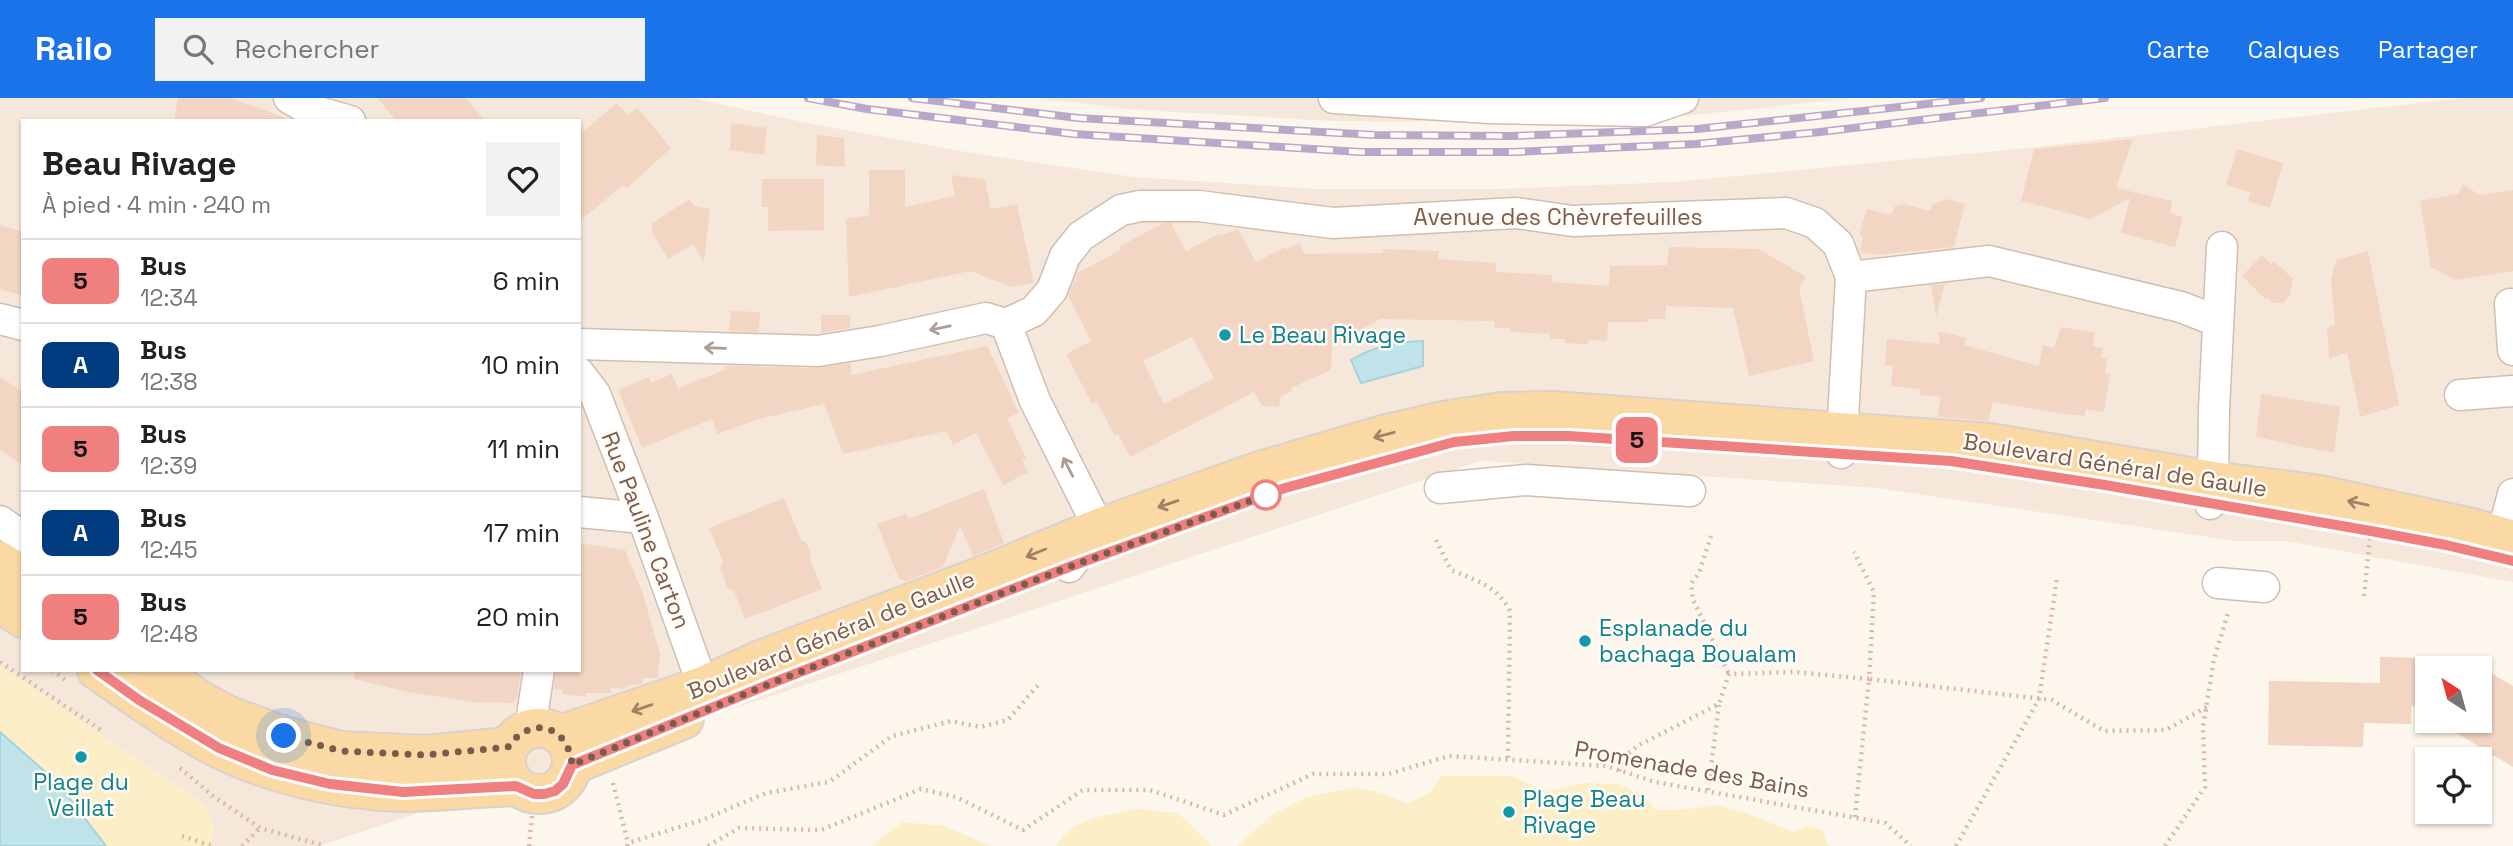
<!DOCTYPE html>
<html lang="fr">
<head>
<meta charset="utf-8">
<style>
	:root { --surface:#fff; --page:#f2f2f2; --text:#222; --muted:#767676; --line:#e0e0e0; --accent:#1a73e8 }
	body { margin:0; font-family:"Space Grotesk",sans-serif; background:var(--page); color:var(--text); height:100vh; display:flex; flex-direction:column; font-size:26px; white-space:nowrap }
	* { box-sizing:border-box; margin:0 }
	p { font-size:23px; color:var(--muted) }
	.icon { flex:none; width:38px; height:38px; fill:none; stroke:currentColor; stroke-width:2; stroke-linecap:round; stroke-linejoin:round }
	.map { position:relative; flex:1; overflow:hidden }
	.sheet { position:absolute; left:21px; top:21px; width:560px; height:553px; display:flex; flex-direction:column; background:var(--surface); border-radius:0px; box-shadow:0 2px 5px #0004 }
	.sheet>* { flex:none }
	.badge { padding:0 14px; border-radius:10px; font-size:24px; line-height:46px }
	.needle { width:46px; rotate:324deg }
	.fabs { position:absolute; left:2415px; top:558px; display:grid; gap:14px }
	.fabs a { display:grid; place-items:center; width:77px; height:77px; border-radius:0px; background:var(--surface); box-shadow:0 2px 5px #0004; font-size:35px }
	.you { position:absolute; width:35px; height:35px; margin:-18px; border:5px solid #fff; border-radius:50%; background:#1a73e8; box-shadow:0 0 0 10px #1a73e833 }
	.map>.badge { position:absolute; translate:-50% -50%; box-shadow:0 0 0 4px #fff }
	.round { display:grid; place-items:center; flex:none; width:74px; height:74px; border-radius:0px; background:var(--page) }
	.summary { display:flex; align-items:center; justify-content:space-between; height:119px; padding:0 21px }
	h1 { font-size:33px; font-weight:700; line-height:52px }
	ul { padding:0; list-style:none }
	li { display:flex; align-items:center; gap:21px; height:84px; padding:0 21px; border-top:2px solid var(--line) }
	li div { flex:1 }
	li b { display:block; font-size:26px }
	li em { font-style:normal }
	li .badge { min-width:77px; font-weight:700; text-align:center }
	header { display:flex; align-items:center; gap:42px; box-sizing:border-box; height:98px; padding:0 35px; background:var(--accent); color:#fff }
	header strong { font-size:33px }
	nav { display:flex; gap:38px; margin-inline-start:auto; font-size:24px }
	.search { width:490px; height:63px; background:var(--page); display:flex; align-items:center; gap:18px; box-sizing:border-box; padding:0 24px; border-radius:0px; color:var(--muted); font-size:26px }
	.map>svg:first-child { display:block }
	.residential { fill:#f5e8da; fill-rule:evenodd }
	.sand { fill:#fcefc7 }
	.water { fill:#bfe3e8; stroke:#a5d3da; stroke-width:2 }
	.building { fill:#f3d5c3; fill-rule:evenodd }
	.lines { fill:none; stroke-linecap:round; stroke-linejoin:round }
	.minor-casing { stroke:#d1beb0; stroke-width:33 }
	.major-casing { stroke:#dad1cd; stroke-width:42 }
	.path { stroke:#d9b8a5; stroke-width:4.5; stroke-dasharray:2 5; stroke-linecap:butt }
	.minor { stroke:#fff; stroke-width:30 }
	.major { stroke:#fbd9a5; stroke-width:38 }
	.rail-casing { stroke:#b9a8c9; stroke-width:8 }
	.rail { stroke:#fffaf3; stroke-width:5; stroke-dasharray:16; stroke-linecap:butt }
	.oneway { stroke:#af9d94 }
	.oneway2 { stroke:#a18267 }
	.line-casing { stroke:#fff; stroke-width:16 }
	.line { stroke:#f08080; stroke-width:10 }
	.walk { stroke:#7a5c4d; stroke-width:7; stroke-dasharray:0 12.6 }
	.culture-dot { fill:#0f9aa8; stroke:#fffaf3; stroke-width:2.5 }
	.stop-dot { fill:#fff; stroke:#f08080; stroke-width:3.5 }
	.labels { text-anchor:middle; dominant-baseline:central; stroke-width:5; stroke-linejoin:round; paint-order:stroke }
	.street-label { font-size:23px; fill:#7a5c4d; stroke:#fffaf3 }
	.culture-label { font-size:23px; fill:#0d838f; stroke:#fffaf3; text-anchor:start }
</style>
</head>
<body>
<header>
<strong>Railo</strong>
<div class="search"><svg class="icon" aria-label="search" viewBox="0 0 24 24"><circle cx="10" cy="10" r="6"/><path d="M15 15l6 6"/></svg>Rechercher</div>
<nav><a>Carte</a><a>Calques</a><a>Partager</a></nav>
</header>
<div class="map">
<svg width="2513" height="748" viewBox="0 0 2513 748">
	<rect width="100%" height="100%" fill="#fdf6ec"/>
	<!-- residential -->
	<path class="residential" d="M 0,0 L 692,0 L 812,26 L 972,55 L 1134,79 L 1317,91 L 1496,91 L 1674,84 L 2017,51 L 2463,0 L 2513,0 L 2513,484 L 2286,443 L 2236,443 L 1877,390 L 1481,363 L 319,748 L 106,748 L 57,684 L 0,634 ZM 23,23 L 579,23 L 579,572 L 23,572 Z
		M 1033,0 L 1852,0 L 1683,18 L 1522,24 L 1332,23 L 1142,12 Z"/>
	<!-- sand -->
	<path class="sand" d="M 0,568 L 204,706 L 215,732 L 209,748 L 106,748 L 57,684 L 0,634 Z
		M 1441,678 L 1511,678 L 1546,694 L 1583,685 L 1619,686 L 1644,698 L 1655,712 L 1682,712 L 1716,707 L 1746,715 L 1793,734 L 1807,728 L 1822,732 L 1829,748 L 1237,748 L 1273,716 L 1307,699 L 1356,689 L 1385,696 L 1408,706 L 1430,694 Z
		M 1136,711 L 1178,715 L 1212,748 L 1056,748 C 1072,720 1107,717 1136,711 Z
		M 902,724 L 944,728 L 992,748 L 872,748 Z"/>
	<!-- water -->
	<path class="water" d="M 1423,243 L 1423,268 L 1361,285 L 1351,262 C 1374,248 1396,244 1423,243 Z
		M 0,634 L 57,684 L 106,748 L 0,748 Z"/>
	<!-- building -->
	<path class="building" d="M 178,0 L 231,0 L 285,20 L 285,23 L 174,23 Z
		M 377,0 L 466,0 L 485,23 L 397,23 Z
		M 617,5 L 628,17 L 637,9 L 671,50 L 626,91 L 623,87 L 579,124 L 579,37 Z
		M 731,25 L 767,30 L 764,57 L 730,52 Z
		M 817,37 L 844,40 L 845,69 L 816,67 Z
		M 2133,41 L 2116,90 L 2172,103 L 2170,115 L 2183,119 L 2175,149 L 2121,135 L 2130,100 L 2091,121 L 2021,103 L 2034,51 Z
		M 2237,51 L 2283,65 L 2270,110 L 2248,103 L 2250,94 L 2226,87 Z
		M 869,72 L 905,72 L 905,109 L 955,98 L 951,77 L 985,81 L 991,111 L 1017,106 L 1034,185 L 1011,189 L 970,173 L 849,199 L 846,121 L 869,117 Z
		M 762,81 L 824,81 L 824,132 L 768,133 L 768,109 L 762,109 Z
		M 2463,86 L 2479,97 L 2513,92 L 2513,173 L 2455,182 L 2431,169 L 2420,103 L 2458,96 Z
		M 690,101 L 694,108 L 710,111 L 704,164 L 693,146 L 668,161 L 652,134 L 652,125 Z
		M 1948,101 L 1965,106 L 1954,149 L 1876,157 L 1860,154 L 1863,138 L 1859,137 L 1867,111 L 1891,117 L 1895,108 L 1904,106 L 1930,113 L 1933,106 Z
		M 1164,125 L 1171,125 L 1186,153 L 1218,136 L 1219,138 L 1238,131 L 1256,164 L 1285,149 L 1287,151 L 1299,145 L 1305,156 L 1383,155 L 1383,151 L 1439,153 L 1438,161 L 1496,165 L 1496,174 L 1552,177 L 1552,184 L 1609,188 L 1610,168 L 1667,167 L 1669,149 L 1759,151 L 1806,179 L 1799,190 L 1814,263 L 1749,278 L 1733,210 L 1666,208 L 1665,221 L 1648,221 L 1647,224 L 1608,224 L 1607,243 L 1588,242 L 1587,246 L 1565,245 L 1565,241 L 1549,241 L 1550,236 L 1510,234 L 1511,230 L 1494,230 L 1494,223 L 1380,221 L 1332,247 L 1331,272 L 1291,290 L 1292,293 L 1281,298 L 1279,309 L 1262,308 L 1254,294 L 1130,359 L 1118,336 L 1115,338 L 1097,304 L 1092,306 L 1066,256 L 1091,243 L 1068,198 L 1077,175 L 1121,152 L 1120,148 ZM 1192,239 L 1214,280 L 1164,306 L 1143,263 Z
		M 0,127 L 23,134 L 23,198 L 0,191 Z
		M 2368,153 L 2399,307 L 2360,319 L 2347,255 L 2329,260 L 2327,229 L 2335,227 L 2331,182 L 2336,162 Z
		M 2262,157 L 2271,166 L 2274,163 L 2293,181 L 2290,198 L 2283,205 L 2274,205 L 2268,200 L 2266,202 L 2242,178 Z
		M 1945,186 L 1936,219 L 1931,187 Z
		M 731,213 L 760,214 L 759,234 L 729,233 Z
		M 821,217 L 850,217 L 850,230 L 821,235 Z
		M 2061,229 L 2095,235 L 2093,248 L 2103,250 L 2101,260 L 2107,261 L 2105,275 L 2110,276 L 2104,314 L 2086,311 L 2085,318 L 2066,316 L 1993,304 L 1988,323 L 1937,319 L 1941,299 L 1920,297 L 1920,291 L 1891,288 L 1893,268 L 1885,267 L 1887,241 L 1940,246 L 1938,233 L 1966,240 L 1964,247 L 2039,268 L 2043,247 L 2054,250 Z
		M 987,248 L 1019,315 L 1007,320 L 1026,360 L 1022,362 L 1028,374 L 1003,387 L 976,335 L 953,347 L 946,333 L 843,356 L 824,306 L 759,321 L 717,336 L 712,321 L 642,350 L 618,292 L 649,279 L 651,285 L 672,276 L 678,290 L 724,272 L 725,268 L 817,270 L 851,265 L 851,277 Z
		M 0,279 L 23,294 L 23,367 L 0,352 Z
		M 2261,296 L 2340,309 L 2334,355 L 2256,339 Z
		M 984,391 L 1004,445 L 973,458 L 960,428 L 943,469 L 906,483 L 899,481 L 877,426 L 906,416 L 908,421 Z
		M 784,400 L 801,442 L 806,444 L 811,457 L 810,461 L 822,491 L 745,521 L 734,493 L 728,491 L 720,470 L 723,464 L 709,430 Z
		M 579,445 L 625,452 L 643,496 L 660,556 L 658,580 L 643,580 L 642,586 L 626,588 L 625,591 L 611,590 L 611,595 L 586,595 L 586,599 L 562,596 L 563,592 L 554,591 L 556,572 L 579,572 Z
		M 2380,559 L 2427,560 L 2427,617 L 2411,607 L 2411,626 L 2364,625 L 2363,649 L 2268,647 L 2269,583 L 2380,585 Z
		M 2480,569 L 2513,588 L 2513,669 L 2437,623 L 2480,623 Z
		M 355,572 L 521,572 L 517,601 L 512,605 L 473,604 L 408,594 L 354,581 Z"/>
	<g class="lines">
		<!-- minor casing -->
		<g class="minor-casing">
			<path id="minor" d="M 289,0 L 308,11 L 350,23
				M 1334,0 L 1489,10 L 1645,13 L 1683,0
				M 1851,179 L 1989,163 L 2181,209 L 2217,223
				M 2510,206 L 2513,252
				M 0,221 L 23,227
				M 1006,226 L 1035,303 L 1099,430 L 1069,469
				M 579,246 L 818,253 L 880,243 L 986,220 L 1006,226 L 1034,213 L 1052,192 L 1065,158 L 1081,138 L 1121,112 L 1140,108 L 1199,108 L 1333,125 L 1516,115 L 1573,123 L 1786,115 L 1815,125 L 1838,146 L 1851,179 L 1841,355
				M 579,275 L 595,296 L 643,420 L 703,588
				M 2460,297 L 2513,293
				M 1440,390 L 1526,382 L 1690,393
				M 2210,406 L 2213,383 L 2214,311 L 2222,149
				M 579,414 L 643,420
				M 0,423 L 23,439
				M 2502,438 L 2513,396
				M 2218,485 L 2264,489
				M 530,631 L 539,572"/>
		</g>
		<!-- major casing -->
		<g class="major-casing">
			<path id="major" d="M 0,463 L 23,479
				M 0,505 L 23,520
				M 97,572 C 136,599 176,628 218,650 C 272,677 344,693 404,694 C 441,694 479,689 516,688
				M 156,572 L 201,603 L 229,618 L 284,638 L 341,653 L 426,657 L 508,649
				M506 663a33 33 0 1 1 66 0a33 33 0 1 1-66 0Z
				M 560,637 L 703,588 L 763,561 L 977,480 L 1099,430 L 1257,374 L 1383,337 L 1443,323 L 1502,314 L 1553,313 L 1990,345 L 2213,383 L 2320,397 L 2472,430 L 2513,442
				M 572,667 L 684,621"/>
		</g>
		<!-- path -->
		<path class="path" d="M 1711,438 L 1699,475 L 1691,486 L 1693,502 L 1729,576
			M 1436,442 L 1451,472 C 1476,482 1497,488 1510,513 L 1508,661
			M 2364,498 L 2370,440
			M 0,564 L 101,632
			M 52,572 L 65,582
			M 180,670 L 213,698 L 260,730 L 325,748
			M 1619,673 L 1624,659 L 1639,647 L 1719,606 L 1729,576 L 1794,574 L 1869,581 L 1874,494 L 1854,454
			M 613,685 L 628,745
			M 1708,692 L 1719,607
			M 1855,719 L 1869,581 L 2052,602 L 2104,633 L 2166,632 L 2207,609
			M 182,738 L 212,748
			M 242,748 L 260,730
			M 529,748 L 532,718
			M 627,748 L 628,745 L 705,721 L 766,695 L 829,684 L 892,638 L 951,623 L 980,629 L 1008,622 L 1039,586
			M 708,748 L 739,730 L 821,732 L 921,691 L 956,699 L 1023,732 L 1083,692 L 1150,692 L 1224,717 L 1313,676 L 1388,676 L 1449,658 L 1606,668 L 1655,684 L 1885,725 L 1911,748
			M 1956,748 L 2039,601 L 2057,480
			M 2165,748 L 2205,689 L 2203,629 L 2214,561 L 2228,515"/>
		<!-- minor -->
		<use href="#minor" class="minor"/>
		<!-- major -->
		<use href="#major" class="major"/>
		<!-- rail casing -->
		<g class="rail-casing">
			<path id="rail" d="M 808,0 L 867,11 L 1074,36 L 1360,54 L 1513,54 L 1696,46 L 1820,34 L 2105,0
				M 912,0 L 1078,20 L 1375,37 L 1510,38 L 1697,31 L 1981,0"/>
		</g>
		<!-- rail -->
		<use href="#rail" class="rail"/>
	</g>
	<!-- one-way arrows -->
	<defs><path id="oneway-shaft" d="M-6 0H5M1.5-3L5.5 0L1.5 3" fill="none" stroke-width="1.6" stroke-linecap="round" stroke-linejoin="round" transform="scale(1.75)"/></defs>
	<g class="oneway">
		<use href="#oneway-shaft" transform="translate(940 230) rotate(168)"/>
		<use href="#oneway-shaft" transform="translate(715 250) rotate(-178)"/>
		<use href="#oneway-shaft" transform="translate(1068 369) rotate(-117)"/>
	</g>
	<g class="oneway2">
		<use href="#oneway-shaft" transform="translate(1384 337) rotate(165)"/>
		<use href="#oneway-shaft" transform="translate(2358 405) rotate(-168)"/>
		<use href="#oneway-shaft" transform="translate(1168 406) rotate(161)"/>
		<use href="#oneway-shaft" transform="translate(1036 455) rotate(158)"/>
		<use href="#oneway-shaft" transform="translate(642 610) rotate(161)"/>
	</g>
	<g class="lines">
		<!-- line casing -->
		<g class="line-casing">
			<path id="line" d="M 97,572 L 139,602 L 219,650 L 272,672 L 330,686 L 403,694 L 516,688 L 534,696 L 544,696 L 555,693 L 563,686 L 572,667 L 772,585 L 1069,469 L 1285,390 L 1454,344 L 1514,338 L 1569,338 L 1951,363 L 2105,387 L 2371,433 L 2446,447 L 2513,463"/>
		</g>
		<!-- line -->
		<use href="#line" class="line"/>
		<!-- walk -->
		<path class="walk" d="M 284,638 L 341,653 L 426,657 L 508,649 C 531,616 569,628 572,667 L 772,585 L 1069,469 L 1266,397"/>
	</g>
	<!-- markers -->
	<g class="culture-dot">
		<circle cx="1225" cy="237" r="7"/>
		<circle cx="1585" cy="543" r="7"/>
		<circle cx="81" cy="659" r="7"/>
		<circle cx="1509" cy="714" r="7"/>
	</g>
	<circle class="stop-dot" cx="1266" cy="397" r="14"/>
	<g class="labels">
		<!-- street labels -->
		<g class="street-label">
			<text x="1558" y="119">Avenue des Chèvrefeuilles</text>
			<text transform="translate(2115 367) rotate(9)">Boulevard Général de Gaulle</text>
			<text transform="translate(646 432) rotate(69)">Rue Pauline Carton</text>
			<text transform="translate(831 537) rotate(-22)">Boulevard Général de Gaulle</text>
			<text transform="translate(1692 671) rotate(10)">Promenade des Bains</text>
		</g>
		<!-- culture labels -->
		<g class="culture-label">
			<text x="1239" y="237">Le Beau Rivage</text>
			<text x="1599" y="530">Esplanade du<tspan x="1599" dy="26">bachaga Boualam</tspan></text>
			<text x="81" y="684" text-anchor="middle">Plage du<tspan x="81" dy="26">Veillat</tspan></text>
			<text x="1523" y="701">Plage Beau<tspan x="1523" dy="26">Rivage</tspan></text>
		</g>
	</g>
</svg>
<div class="fabs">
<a><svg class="needle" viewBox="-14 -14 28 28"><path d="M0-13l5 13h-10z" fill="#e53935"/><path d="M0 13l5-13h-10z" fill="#767676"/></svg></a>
<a><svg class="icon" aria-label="locate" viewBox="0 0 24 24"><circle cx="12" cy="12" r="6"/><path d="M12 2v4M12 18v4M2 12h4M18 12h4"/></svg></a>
</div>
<div class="you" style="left:284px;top:638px"></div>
<b class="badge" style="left:1637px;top:342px;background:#f08080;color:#111">5</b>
<section class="sheet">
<div class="summary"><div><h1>Beau Rivage</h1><p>À pied · 4 min · 240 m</p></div><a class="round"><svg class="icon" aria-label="heart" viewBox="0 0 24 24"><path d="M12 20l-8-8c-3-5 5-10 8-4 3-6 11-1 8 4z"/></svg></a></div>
<ul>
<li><span class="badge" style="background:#f08080;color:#111">5</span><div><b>Bus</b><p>12:34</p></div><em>6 min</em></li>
<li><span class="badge" style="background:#003b80;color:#fff">A</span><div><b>Bus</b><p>12:38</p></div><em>10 min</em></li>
<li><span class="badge" style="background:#f08080;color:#111">5</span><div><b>Bus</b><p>12:39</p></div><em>11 min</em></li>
<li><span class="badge" style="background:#003b80;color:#fff">A</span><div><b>Bus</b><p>12:45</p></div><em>17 min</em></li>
<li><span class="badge" style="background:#f08080;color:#111">5</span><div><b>Bus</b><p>12:48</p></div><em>20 min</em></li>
</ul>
</section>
</div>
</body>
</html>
